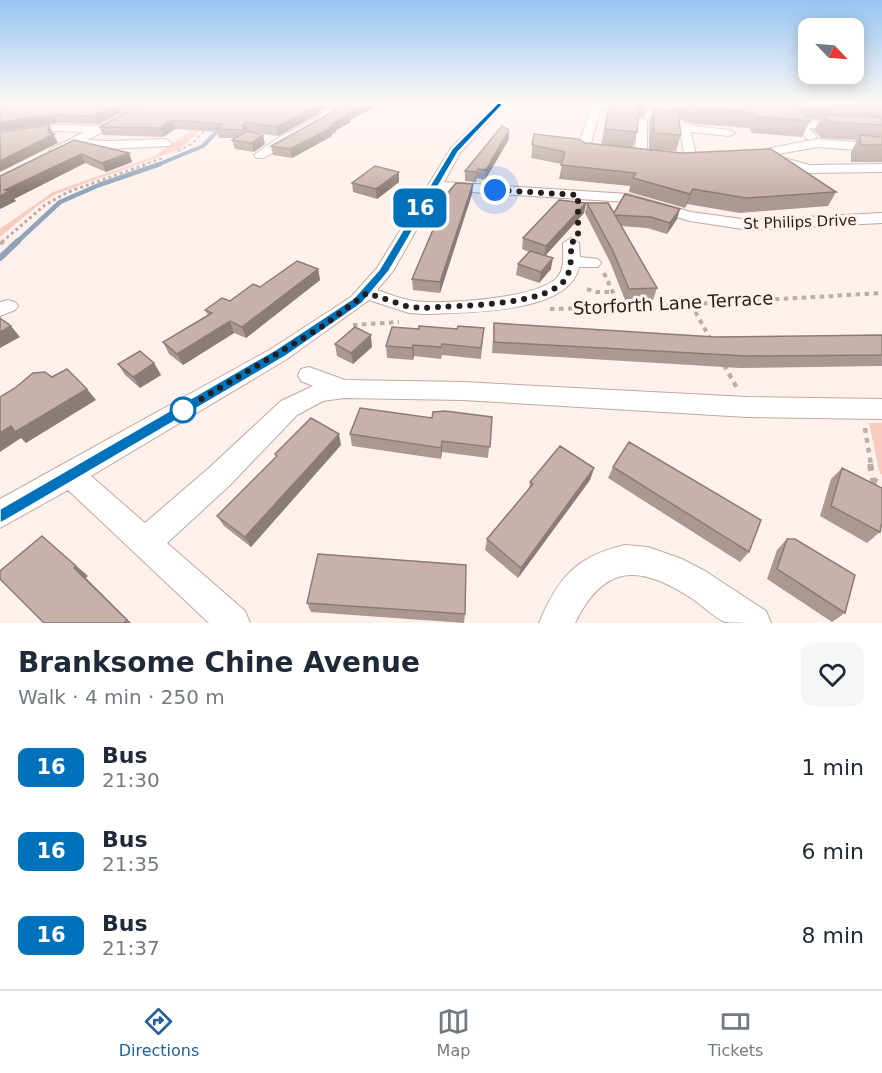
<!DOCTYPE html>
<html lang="en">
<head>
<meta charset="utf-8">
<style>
	:root { --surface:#fff; --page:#f6f6f7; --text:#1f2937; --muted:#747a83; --line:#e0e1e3; --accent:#256198 }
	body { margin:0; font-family:"DejaVu Sans",sans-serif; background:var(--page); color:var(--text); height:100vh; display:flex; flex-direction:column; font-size:22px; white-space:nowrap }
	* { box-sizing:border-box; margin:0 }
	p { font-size:20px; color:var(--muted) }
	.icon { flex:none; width:33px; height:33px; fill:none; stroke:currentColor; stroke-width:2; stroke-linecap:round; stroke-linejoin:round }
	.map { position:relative; height:623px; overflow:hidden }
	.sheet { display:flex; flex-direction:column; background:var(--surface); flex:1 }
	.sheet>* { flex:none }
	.badge { padding:0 12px; border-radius:9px; font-size:21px; line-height:39px }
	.needle { width:39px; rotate:115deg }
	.fabs { position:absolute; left:798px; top:18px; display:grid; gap:12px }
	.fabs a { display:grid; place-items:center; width:66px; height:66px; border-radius:12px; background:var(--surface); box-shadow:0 3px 15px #0003; font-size:30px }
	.you { position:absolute; width:30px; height:30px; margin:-15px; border:4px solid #fff; border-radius:50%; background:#1a73e8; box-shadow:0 0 0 9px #1a73e833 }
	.map>.badge { position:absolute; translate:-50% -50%; box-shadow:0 0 0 3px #fff }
	.round { display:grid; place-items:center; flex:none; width:63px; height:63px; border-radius:12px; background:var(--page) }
	.summary { display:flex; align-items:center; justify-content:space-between; height:102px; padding:0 18px }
	h1 { font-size:28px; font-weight:700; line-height:45px }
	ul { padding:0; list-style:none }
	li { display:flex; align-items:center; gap:18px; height:84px; padding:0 18px }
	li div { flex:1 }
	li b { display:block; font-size:22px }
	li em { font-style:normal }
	li .badge { min-width:66px; font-weight:700; text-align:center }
	.tab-bar { display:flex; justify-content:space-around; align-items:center; height:84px; border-top:2px solid var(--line); background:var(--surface); font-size:16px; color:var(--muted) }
	.tab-bar a { display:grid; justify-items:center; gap:3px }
	.tab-bar .active { color:var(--accent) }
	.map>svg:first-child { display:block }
	.green { fill:#f7cbbd }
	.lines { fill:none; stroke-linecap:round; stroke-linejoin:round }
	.stream-far2 { stroke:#8fa4ba; stroke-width:4 }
	.stream-far1 { stroke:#8fa4ba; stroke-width:4.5 }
	.stream { stroke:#8fa4ba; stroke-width:6 }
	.minor-casing { stroke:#c0a9a1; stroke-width:2 }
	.path-far4 { stroke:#bbaeaa; stroke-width:2; stroke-dasharray:3 3; stroke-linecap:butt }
	.path-far3 { stroke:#bbaeaa; stroke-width:3; stroke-dasharray:3 3; stroke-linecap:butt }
	.path-far2 { stroke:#bbaeaa; stroke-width:4; stroke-dasharray:4.5 4.5; stroke-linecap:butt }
	.path-far1 { stroke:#bbaeaa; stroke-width:4.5; stroke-dasharray:5 5; stroke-linecap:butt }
	.path { stroke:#bbaeaa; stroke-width:6; stroke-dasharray:7 7; stroke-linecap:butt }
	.minor { fill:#fff; fill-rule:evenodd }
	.wall { fill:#ac9892; fill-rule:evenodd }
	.shaded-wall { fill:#8c7c77 }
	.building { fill:#c8b1aa; stroke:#8c7c77; stroke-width:1.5 }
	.line { fill:#0072bc; stroke:#fff; stroke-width:1.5 }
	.walk { stroke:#271e1b; stroke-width:6; stroke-dasharray:0 10.8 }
	.stop-dot { fill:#fff; stroke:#0072bc; stroke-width:3 }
	.labels { text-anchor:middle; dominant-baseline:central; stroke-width:6; stroke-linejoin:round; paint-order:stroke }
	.far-street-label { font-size:15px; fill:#271e1b; stroke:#fff0eb }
	.street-label { font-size:18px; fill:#271e1b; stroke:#fff0eb }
</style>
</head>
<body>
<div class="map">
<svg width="882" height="623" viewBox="0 0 882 623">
	<rect width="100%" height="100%" fill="#fff0eb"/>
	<!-- green -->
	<path class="green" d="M 229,104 L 180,149 L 56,194 L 36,207 L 0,237 L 0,229 L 53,192 L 153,157 Z
		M 869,423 L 882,423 L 882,474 L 880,474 Z"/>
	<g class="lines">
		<!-- stream-far2 -->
		<path class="stream-far2" d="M 157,165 L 203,146 L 222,126"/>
		<!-- stream-far1 -->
		<path class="stream-far1" d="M 17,242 L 60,202 L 99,185 L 160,164"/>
		<!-- stream -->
		<path class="stream" d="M 0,258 L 18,241"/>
		<!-- minor casing -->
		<g class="minor-casing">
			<path id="minor" d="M 144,104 L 158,104 L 87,140 L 107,141 L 166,139 L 172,143 L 170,146 L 107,149 L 76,146 L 55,156 L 49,152 L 51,149 L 84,132 L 57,131 L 0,139 L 0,133 L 57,125 L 97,126 Z
				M 334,104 L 346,104 L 331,115 L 327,121 L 264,158 L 256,158 L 254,155 L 276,139 L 319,117 L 323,111 Z
				M 494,104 L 505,104 L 460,153 L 444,182 L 628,194 L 691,212 L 749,220 L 882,213 L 882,223 L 749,230 L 690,221 L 627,202 L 439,190 L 393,271 L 377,290 C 389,294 401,299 413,301 C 440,305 544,299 559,275 C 565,266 563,253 563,243 L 571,238 L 579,243 L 580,257 L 598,259 L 601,263 L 598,267 L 579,267 C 569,315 463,312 424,314 L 409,313 L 369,300 L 287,359 L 91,476 L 145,523 L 210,467 L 281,401 L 313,386 L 301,381 L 298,375 L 301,369 L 309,367 L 345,380 L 463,382 L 747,397 L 882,399 L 882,419 L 747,417 L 463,400 L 344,398 L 323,401 L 297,415 L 230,485 L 167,543 L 245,611 L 250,623 L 209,623 L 68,490 L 0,528 L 0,499 L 271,349 L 351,297 L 377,268 L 451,148 Z
				M 587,104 L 636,104 L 698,109 L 703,112 L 698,115 L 598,107 L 599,113 L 590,147 L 606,149 L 606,155 C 598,157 583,156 577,150 L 589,113 Z
				M 656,115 L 695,126 L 729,130 L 735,133 L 729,136 L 691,132 L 697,160 L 691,164 L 685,160 L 680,129 L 652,120 L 652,116 Z
				M 642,118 L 647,121 L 647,156 L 641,160 L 635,156 L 637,121 Z
				M 799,121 L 882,125 L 882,131 L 809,128 L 817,137 L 811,140 L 807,139 L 794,124 Z
				M 817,139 L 882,144 L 882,152 L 817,147 L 773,155 L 810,165 L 882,164 L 882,172 L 810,173 L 769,162 L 767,159 L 771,156 L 751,160 L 745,156 L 751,152 Z
				M 8,300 L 15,302 L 18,306 L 15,310 L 0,316 L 0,302 Z
				M 625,545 L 648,547 L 682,559 L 705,571 L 766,611 L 771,623 C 760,623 734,623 725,622 C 713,617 702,605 691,598 C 639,564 604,564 575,623 L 539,623 C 558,577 577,556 625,545 Z"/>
		</g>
		<!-- path-far4 -->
		<path class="path-far4" d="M 178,151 L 192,144 L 207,128
			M 142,165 L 163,158"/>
		<!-- path-far3 -->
		<path class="path-far3" d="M 2,242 L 45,205 L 68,192 L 147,164"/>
		<!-- path-far2 -->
		<path class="path-far2" d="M 0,244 L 4,241
			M 604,273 L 615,297
			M 587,289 L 596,292 L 613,292
			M 691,304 L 711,340
			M 550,309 L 645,307 L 882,293
			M 353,325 L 399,322"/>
		<!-- path-far1 -->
		<path class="path-far1" d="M 724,365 L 737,388
			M 865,428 L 871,465"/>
		<!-- path -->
		<path class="path" d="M 870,464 L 873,480 L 882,484"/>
		<!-- minor -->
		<use href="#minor" class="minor"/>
	</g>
	<!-- wall -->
	<path class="wall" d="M 0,104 L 139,104 L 98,124 L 57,123 Z
		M 145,104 L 322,109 L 317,115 L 278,136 L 247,131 L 246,132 L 265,144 L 254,152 L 235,149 L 232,140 L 235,138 L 219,138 L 217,132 L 175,129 L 163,137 L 103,135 L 99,127 Z
		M 609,104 L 806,104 L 804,109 L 806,104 L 882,104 L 882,162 L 851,162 L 851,152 L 857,140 L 821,138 L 814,130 L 820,120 L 809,119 L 810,121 L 802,137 L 752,133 L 749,128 L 695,124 L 679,119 L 681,135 L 676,151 L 657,150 L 836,192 L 828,206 L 740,213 L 687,204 L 685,208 L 629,192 L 630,186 L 559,179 L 562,164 L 531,158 L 534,134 L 585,143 L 601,145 ZM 648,104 L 672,105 L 670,111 L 654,107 L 649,122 L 649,150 L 633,148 L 637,132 L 638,118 L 641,116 L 645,117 Z
		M 327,115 L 350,120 L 351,122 L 336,130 L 336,132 L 332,134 L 332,136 L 292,158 L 273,155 L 271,146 Z
		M 509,130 L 509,139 L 485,180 L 477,178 L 476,182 L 465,181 L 465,171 Z
		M 74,140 L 129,153 L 132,162 L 106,172 L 85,163 L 14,199 L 16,201 L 0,209 Z
		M 399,172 L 399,182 L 377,199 L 353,192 L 352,183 Z
		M 473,184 L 472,194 L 440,293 L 413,290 L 412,279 Z
		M 586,203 L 584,213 L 545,256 L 551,269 L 539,283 L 516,275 L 518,264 L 529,252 L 522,249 L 523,238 Z
		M 587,203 L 614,213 L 677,219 L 667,234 L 647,228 L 621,226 L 657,288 L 653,300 L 625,300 L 610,262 L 585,213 Z
		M 318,269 L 320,280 L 246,338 L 234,333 L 183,365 L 169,354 L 163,342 L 208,315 L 205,310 L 230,301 L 260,287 Z
		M 494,323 L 715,337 L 882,335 L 882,366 L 740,368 L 492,353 Z
		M 484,328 L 481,359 L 442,355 L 441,359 L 414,356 L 413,360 L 387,358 L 386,346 L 419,329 Z
		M 335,344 L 372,347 L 353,364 L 337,356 Z
		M 154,363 L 161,375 L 140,388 L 125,375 L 118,364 Z
		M 492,417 L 488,458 L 442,452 L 441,459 L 352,446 L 350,434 L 432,418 Z
		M 341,445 L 251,547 L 224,526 L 217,516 L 276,457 L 275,454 Z
		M 613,467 L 749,552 L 740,562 L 608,478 Z
		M 594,468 L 590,480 L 518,578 L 485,550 L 487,539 L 529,489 L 530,482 Z
		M 842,468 L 880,532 L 867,543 L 820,516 L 831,479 Z
		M 787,539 L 845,613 L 832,622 L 767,579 L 777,550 Z
		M 307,603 L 465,614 L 464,623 L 311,612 Z"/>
	<!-- shaded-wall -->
	<path class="shaded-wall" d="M 119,104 L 139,104 L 98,124 L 94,116 Z
		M 319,104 L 330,104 L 322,109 L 317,115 L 278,136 L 276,127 Z
		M 365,104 L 381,104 L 350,120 L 351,122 L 336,130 L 336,132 L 332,134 L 332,136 L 292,158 L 290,149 L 329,127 L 333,123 L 347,114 Z
		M 641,104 L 644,104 L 641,116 L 635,121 L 639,105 Z
		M 806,104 L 799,119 L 799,108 Z
		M 53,115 L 57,123 L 0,131 L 0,122 Z
		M 172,120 L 175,129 L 163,137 L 160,128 Z
		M 245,122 L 247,131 L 245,133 L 246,139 L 243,125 Z
		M 49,125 L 58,143 L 0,172 L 0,161 L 48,133 Z
		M 509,130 L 509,139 L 485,180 L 486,170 Z
		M 263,135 L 265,144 L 254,152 L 252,143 Z
		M 129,153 L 132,162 L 106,172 L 102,163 Z
		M 81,154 L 85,163 L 14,199 L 16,201 L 0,209 L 0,196 L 5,190 Z
		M 399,172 L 399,182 L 377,199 L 376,189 Z
		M 473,184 L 472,194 L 440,293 L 440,282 Z
		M 693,189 L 687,204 L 685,208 L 690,194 Z
		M 586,203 L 584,213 L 544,257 L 546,246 Z
		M 680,209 L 677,219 L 667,234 L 670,223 Z
		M 553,258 L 551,269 L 539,283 L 541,272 Z
		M 318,269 L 320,280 L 246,338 L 242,327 Z
		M 230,321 L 234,333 L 183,365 L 177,354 Z
		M 11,326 L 20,337 L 0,348 L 0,332 Z
		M 371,335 L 372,347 L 353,364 L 351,353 Z
		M 413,345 L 414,356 L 413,360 L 412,348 Z
		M 154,363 L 161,375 L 140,388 L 133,377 Z
		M 87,389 L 96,400 L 26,443 L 21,438 L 0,452 L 0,433 L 11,426 Z
		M 339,434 L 341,445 L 251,547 L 245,537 Z
		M 442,441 L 442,452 L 441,459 L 441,448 Z
		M 594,468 L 590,480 L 518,578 L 521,568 Z
		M 42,536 L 88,576 L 86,578 L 131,623 L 124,623 Z"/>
	<!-- building -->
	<path class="building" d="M 0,104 L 119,104 L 94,116 L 53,115 L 0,122 Z
		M 145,104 L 319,104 L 316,107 L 276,127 L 245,122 L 243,125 L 244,130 L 216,129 L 222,124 L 172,120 L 160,128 L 99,127 Z
		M 339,104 L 365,104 L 347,114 L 350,114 L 333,123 L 335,124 L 329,127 L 331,128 L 290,149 L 271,146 L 327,115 Z
		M 609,104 L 641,104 L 639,105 L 637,132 L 605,129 Z
		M 684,104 L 805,104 L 799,108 L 810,121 L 759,117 L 755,113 L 701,108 Z
		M 821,104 L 882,104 L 882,107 Z
		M 654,107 L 678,113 L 681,135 L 654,133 Z
		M 822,115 L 882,117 L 882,125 L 829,122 Z
		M 49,125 L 48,133 L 54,134 L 0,161 L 0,132 Z
		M 502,126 L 509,130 L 486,170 L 478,169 L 477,172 L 465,171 Z
		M 247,131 L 263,135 L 252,143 L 232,140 Z
		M 534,134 L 578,139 L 585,143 L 682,153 L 771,149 L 836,192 L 746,198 L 693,189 L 690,194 L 633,178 L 636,173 L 561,165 L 565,152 L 532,145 Z
		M 860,135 L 882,137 L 882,145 L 861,145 Z
		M 74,140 L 129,153 L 102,163 L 81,154 L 5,190 L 9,191 L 0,196 L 0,176 Z
		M 375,166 L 399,172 L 376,189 L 352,183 Z
		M 456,183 L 473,184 L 440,282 L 412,279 L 450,190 Z
		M 625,194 L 680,209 L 670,223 L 651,217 L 615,215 L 657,288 L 629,289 L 613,251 L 587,203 L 608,203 L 614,213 Z
		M 559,200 L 586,203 L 546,246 L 523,238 Z
		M 530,251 L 553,258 L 541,272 L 518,264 Z
		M 297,261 L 318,269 L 242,327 L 230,321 L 177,354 L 163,342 L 212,313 L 205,310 L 222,298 L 230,301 L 253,284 L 260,287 Z
		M 0,318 L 11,326 L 0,332 Z
		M 494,323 L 715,337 L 882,335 L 882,355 L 746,356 L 494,342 Z
		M 419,326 L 457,329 L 458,326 L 484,328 L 481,348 L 442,344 L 441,347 L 413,345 L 412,348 L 386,346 L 392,327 L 419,329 Z
		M 355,327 L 371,335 L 351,353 L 335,344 Z
		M 140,351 L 154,363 L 133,377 L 118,364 Z
		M 67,369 L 87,389 L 15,432 L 11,426 L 0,433 L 0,397 L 15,388 L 33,373 L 45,372 L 52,377 Z
		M 360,408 L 432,418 L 433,412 L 445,411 L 492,417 L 490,447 L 442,441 L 441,448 L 350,434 Z
		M 311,418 L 339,434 L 245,537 L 217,516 L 277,456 L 275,454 Z
		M 629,442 L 761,520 L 749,552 L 613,467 Z
		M 560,446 L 594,468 L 521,568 L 487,539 L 533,484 L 530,482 Z
		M 842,468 L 882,488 L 882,522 L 880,532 L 831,506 Z
		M 42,536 L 76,566 L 74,568 L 127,620 L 124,623 L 44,623 L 0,579 L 0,571 Z
		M 787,539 L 795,539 L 855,575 L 845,613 L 777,569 Z
		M 318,554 L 466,565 L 465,614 L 307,603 Z"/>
	<!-- sky -->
	<linearGradient id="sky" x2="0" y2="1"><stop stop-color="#96c4f1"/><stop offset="0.54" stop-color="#fff8f6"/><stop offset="1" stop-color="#fff8f6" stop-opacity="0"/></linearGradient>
	<rect width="882" height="191" fill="url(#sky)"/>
	<!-- line -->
	<path class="line" d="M 498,103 L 503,104 L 458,152 L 389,271 L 362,303 L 284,357 L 6,520 L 0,523 L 0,509 L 275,350 L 354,298 L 379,270 L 452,149 Z"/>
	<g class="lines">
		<!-- walk -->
		<path class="walk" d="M 183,410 L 320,328 L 367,293 L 409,307 L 424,308 C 458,305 543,307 565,280 C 572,270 571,255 571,243 L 578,238 L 578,195 L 495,190"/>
	</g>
	<!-- markers -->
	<circle class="stop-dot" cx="183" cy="410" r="12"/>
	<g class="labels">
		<!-- far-street labels -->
		<g class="far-street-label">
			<text transform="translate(800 222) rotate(-2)">St Philips Drive</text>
		</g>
		<!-- street labels -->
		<g class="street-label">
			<text transform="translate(673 303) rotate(-3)">Storforth Lane Terrace</text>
		</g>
	</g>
</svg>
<div class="fabs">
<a><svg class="needle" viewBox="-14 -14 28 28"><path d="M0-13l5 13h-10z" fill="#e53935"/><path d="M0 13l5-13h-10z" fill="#747a83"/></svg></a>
</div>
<div class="you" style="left:495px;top:190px"></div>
<b class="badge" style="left:420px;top:208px;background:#0072bc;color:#fff">16</b>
</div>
<section class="sheet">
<div class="summary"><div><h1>Branksome Chine Avenue</h1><p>Walk · 4 min · 250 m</p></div><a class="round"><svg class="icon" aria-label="heart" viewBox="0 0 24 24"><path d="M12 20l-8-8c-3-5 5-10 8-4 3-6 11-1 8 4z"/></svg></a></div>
<ul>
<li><span class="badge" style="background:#0072bc;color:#fff">16</span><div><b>Bus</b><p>21:30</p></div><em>1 min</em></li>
<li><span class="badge" style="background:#0072bc;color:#fff">16</span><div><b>Bus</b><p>21:35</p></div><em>6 min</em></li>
<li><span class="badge" style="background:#0072bc;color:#fff">16</span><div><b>Bus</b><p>21:37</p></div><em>8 min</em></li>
</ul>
</section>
<nav class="tab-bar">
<a class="active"><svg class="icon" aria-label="directions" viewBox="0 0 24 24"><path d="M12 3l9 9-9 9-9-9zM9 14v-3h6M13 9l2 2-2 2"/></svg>Directions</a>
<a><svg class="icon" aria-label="map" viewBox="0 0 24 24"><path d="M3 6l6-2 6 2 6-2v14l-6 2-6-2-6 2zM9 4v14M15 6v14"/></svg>Map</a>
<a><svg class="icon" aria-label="tickets" viewBox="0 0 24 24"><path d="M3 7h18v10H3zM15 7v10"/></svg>Tickets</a>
</nav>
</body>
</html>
